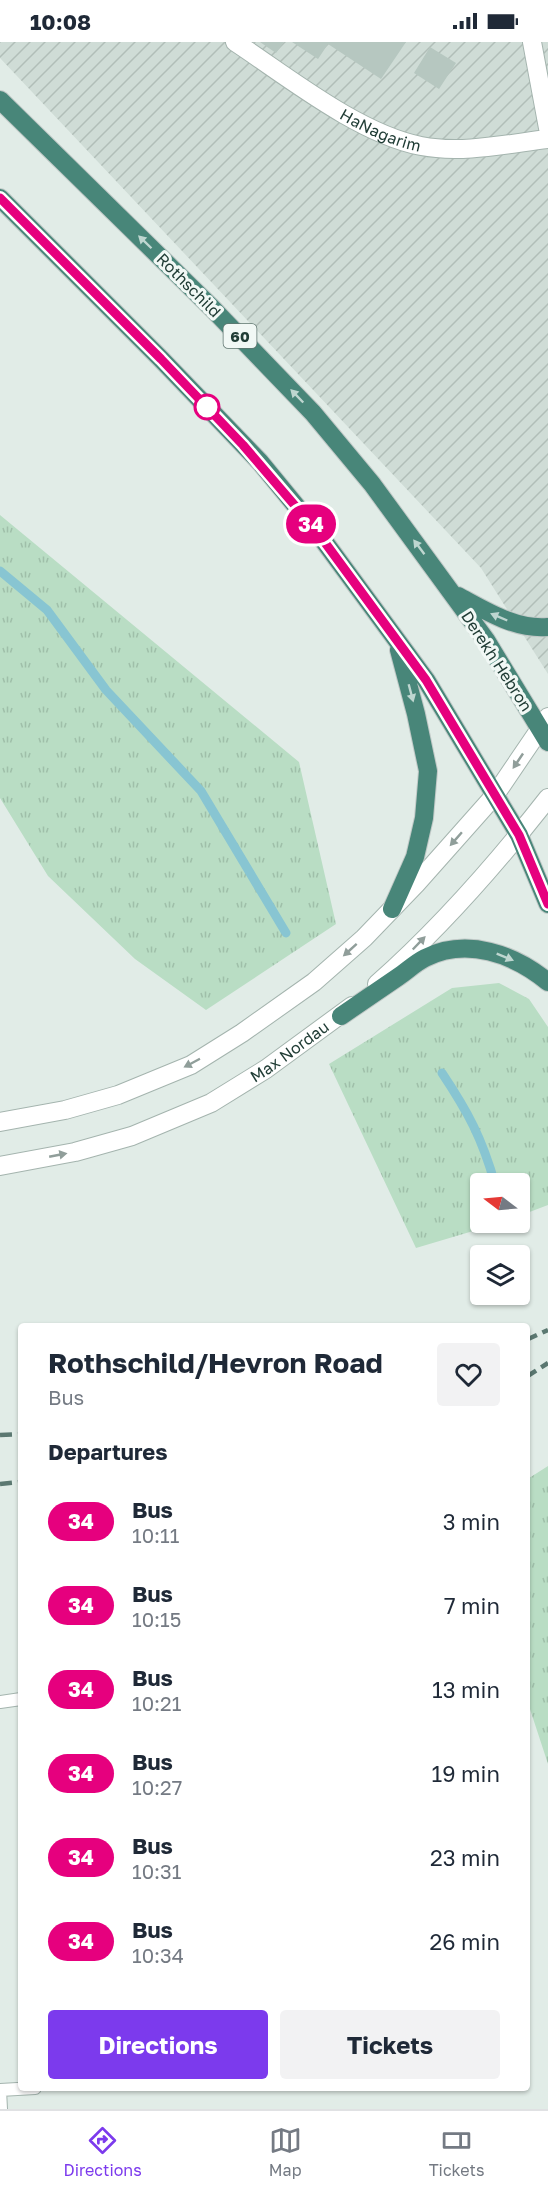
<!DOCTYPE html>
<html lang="en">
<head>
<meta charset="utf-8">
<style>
	:root { --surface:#fff; --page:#f2f2f3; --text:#1f2937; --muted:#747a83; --line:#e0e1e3; --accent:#7c3aed }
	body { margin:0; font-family:"Golos Text",sans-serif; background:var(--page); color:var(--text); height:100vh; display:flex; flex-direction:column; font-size:22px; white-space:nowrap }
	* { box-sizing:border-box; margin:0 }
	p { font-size:20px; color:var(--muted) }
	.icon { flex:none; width:33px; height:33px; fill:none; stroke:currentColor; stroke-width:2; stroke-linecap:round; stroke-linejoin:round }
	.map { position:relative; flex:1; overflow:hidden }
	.side { position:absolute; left:18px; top:1281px; width:512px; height:768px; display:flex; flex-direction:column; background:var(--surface); border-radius:6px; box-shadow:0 2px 4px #0004 }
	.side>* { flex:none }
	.badge { padding:0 12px; border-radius:20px; font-size:21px; line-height:39px }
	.needle { width:39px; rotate:286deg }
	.controls { position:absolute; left:470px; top:1131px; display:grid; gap:12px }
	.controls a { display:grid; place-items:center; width:60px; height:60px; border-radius:6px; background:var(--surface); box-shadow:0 2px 4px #0004; font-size:30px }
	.map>.badge { position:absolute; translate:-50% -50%; box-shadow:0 0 0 3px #fff }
	h2 { padding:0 30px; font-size:22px; line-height:54px }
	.round { display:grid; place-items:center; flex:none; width:63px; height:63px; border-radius:6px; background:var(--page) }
	.head { display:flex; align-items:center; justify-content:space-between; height:102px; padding:0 30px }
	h1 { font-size:28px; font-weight:700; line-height:45px }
	.action { display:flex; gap:12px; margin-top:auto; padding:12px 30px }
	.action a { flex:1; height:69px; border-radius:6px; background:var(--accent); color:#fff; font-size:24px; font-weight:700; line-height:69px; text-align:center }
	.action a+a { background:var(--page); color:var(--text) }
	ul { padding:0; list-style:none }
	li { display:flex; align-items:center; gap:18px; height:84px; padding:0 30px }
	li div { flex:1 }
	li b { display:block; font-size:22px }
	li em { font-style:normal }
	li .badge { min-width:66px; font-weight:700; text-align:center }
	.status { display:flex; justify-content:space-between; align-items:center; height:42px; padding:0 30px; background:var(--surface); direction:ltr }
	.status svg { height:16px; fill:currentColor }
	.menu { display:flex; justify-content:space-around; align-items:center; height:84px; border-top:2px solid var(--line); background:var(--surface); font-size:16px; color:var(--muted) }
	.menu a { display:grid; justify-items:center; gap:3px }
	.menu .selected { color:var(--accent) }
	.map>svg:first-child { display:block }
	.industrial { fill:url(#industrial-furrows) }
	.grass { fill:url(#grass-tufts) }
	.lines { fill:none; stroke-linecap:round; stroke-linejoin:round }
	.stream { stroke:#88c5d2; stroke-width:9 }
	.building { fill:#b6c7c0 }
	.service-casing { stroke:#a4b4ae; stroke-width:14 }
	.minor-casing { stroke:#a4b4ae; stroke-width:20 }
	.tertiary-casing { stroke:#a4b4ae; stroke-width:20 }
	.trunk-casing { stroke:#c1c9c7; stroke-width:20 }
	.service { stroke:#fff; stroke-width:12 }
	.minor { stroke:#fff; stroke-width:18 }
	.tertiary { stroke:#fff; stroke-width:18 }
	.trunk { stroke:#488679; stroke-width:18 }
	.rail { stroke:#5b7871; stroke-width:4.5; stroke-dasharray:12 6; stroke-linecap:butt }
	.oneway { fill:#bed6d0 }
	.oneway2 { fill:#909e9a }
	.line-casing { stroke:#fff; stroke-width:14 }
	.line { stroke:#e6007e; stroke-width:9 }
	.stop-dot { fill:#fff; stroke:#e6007e; stroke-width:3 }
	.labels { text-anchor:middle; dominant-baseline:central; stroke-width:6; stroke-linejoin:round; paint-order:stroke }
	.shield { fill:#f1f8f5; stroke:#5f756f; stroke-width:1.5 }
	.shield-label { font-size:15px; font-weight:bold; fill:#213d36 }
	.street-label { font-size:16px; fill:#213d36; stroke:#f1f8f5 }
</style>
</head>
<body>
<div class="status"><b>10:08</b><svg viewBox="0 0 49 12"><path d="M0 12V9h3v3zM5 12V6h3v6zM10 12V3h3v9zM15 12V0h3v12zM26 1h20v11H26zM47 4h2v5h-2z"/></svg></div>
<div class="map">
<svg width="548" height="2067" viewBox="0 0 548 2067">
	<defs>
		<pattern id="industrial-furrows" width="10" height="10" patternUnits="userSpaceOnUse" patternTransform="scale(1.5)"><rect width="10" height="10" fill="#cfdcd6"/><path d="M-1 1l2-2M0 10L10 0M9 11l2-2" fill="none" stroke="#b1beb8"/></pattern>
		<pattern id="grass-tufts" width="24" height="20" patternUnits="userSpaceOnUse" patternTransform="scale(1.5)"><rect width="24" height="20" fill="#b9ddc4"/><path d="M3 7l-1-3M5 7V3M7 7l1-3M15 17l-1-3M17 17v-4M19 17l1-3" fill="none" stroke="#9fbfa9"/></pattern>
	</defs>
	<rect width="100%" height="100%" fill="#e1ece7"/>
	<!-- industrial -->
	<path class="industrial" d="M 0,0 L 548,0 L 548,632 L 481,526 L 0,16 Z"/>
	<!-- grass -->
	<path class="grass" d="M 0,473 L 299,720 L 336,882 L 206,968 L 135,917 L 48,834 L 0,756 Z
		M 499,941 L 529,957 L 548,985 L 548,1163 L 519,1174 L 519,1142 L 480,1142 L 480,1180 L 500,1181 L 416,1206 L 329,1022 L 452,946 Z
		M 548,1424 L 548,1722 L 527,1658 L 526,1438 Z"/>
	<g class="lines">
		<!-- stream -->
		<path class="stream" d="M 0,529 L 47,568 L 106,648 L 201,749 L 286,891
			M 442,1031 C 468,1070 482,1096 495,1142"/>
	</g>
	<!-- building -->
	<path class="building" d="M 260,0 L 284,0 L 276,11 Z
		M 292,0 L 406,0 L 381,37 L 328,2 L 318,17 Z
		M 430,5 L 456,21 L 439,47 L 414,31 Z"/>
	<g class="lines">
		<!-- service casing -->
		<g class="service-casing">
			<path id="service" d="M 0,1660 L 21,1657
				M 0,2048 L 35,2046
				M 0,2048 L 1,2067"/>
		</g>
		<!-- minor casing -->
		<g class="minor-casing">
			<g id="minor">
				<path id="s1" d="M 235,0 C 288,35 359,92 421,104 C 461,112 507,102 548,97"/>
			</g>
		</g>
		<!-- tertiary casing -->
		<g class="tertiary-casing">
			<g id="tertiary">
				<path d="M 532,0 L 548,86"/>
				<path d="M 377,942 C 438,888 498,820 548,756"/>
				<path d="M 0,1080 L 65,1068 L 118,1053 L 191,1023 L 242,991 L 314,940 L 364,896 L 416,842 L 495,753 L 548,675"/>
				<path id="s2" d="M 0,1124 L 75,1110 L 132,1094 L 211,1061 L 266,1027 L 352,964"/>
			</g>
		</g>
		<!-- trunk casing -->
		<g class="trunk-casing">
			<path id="trunk" d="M 0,58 L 212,266 L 313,371 L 372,442 L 486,598 L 548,700
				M 0,156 L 161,317 L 260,420 L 315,487 L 426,638 L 519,793 L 548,862
				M 458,554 C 486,569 516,588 548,585
				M 392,867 L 415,815 L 424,776 L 428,729 L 416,672 L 399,608
				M 341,974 C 360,961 379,948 398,935 C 407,929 415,921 425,916 C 467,895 514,912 548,940"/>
		</g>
		<!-- service -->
		<use href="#service" class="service"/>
		<!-- minor -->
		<use href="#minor" class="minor"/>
		<!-- tertiary -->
		<use href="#tertiary" class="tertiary"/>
		<!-- trunk -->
		<use href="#trunk" class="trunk"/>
		<!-- rail -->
		<path class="rail" d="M 526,1298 L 548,1288
			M 526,1335 L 548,1321
			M 0,1393 L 21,1392
			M 0,1442 L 21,1440"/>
	</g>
	<!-- one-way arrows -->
	<defs><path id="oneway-solid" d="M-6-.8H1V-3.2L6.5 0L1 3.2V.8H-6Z" transform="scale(1.5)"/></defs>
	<g class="oneway">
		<use href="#oneway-solid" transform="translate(145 200) rotate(-136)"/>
		<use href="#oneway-solid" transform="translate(297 354) rotate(-134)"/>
		<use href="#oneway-solid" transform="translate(419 505) rotate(-127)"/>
		<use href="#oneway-solid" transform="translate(499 575) rotate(-157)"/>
		<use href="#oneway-solid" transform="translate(411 651) rotate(75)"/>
		<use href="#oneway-solid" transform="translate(505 915) rotate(22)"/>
	</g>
	<g class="oneway2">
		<use href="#oneway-solid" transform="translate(518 719) rotate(124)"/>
		<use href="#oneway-solid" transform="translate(456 797) rotate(131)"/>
		<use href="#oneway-solid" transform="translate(419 901) rotate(-46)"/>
		<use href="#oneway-solid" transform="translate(350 908) rotate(138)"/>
		<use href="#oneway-solid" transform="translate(192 1021) rotate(152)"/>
		<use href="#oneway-solid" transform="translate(58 1113) rotate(-11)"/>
	</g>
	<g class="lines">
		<!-- line casing -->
		<g class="line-casing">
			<path id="line" d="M 0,156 L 161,317 L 243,403 L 315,487 L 426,638 L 519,793 L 548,862"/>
		</g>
		<!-- line -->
		<use href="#line" class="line"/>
	</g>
	<!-- markers -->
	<circle class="stop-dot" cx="207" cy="365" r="12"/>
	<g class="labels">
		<!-- shield labels -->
		<rect class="shield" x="223.5" y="282" width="33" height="24" rx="4.5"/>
		<g class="shield-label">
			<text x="240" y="294">60</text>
		</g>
		<!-- street labels -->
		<g class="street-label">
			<text stroke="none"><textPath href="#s1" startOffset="171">HaNagarim</textPath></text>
			<text transform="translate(189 243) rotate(45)">Rothschild</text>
			<text transform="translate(497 619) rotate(57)">Derekh Hebron</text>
			<text stroke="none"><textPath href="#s2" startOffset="315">Max Nordau</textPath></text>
		</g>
	</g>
</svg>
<div class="controls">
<a><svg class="needle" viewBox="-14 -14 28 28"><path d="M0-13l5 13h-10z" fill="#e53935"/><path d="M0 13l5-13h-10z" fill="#747a83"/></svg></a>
<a><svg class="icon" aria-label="layers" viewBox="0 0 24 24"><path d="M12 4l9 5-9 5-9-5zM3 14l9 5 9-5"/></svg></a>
</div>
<b class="badge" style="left:311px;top:482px;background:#e6007e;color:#fff">34</b>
<section class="side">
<div class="head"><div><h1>Rothschild/Hevron Road</h1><p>Bus</p></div><a class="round"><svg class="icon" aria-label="heart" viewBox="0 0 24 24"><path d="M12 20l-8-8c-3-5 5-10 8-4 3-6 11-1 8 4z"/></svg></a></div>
<h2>Departures</h2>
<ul>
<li><span class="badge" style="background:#e6007e;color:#fff">34</span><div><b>Bus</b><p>10:11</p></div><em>3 min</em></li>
<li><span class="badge" style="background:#e6007e;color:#fff">34</span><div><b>Bus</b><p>10:15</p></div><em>7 min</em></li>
<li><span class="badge" style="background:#e6007e;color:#fff">34</span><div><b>Bus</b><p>10:21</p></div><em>13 min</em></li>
<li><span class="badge" style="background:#e6007e;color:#fff">34</span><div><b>Bus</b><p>10:27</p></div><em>19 min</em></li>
<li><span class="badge" style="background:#e6007e;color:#fff">34</span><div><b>Bus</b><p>10:31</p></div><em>23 min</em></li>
<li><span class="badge" style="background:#e6007e;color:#fff">34</span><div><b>Bus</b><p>10:34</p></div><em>26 min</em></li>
</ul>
<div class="action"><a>Directions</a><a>Tickets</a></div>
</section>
</div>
<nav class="menu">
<a class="selected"><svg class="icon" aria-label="directions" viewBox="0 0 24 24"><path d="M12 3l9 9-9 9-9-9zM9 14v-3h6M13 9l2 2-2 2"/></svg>Directions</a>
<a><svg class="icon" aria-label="map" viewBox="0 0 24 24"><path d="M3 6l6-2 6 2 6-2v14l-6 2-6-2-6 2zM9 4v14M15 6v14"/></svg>Map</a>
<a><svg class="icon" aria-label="tickets" viewBox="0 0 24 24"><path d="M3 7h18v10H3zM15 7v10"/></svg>Tickets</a>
</nav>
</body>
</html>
